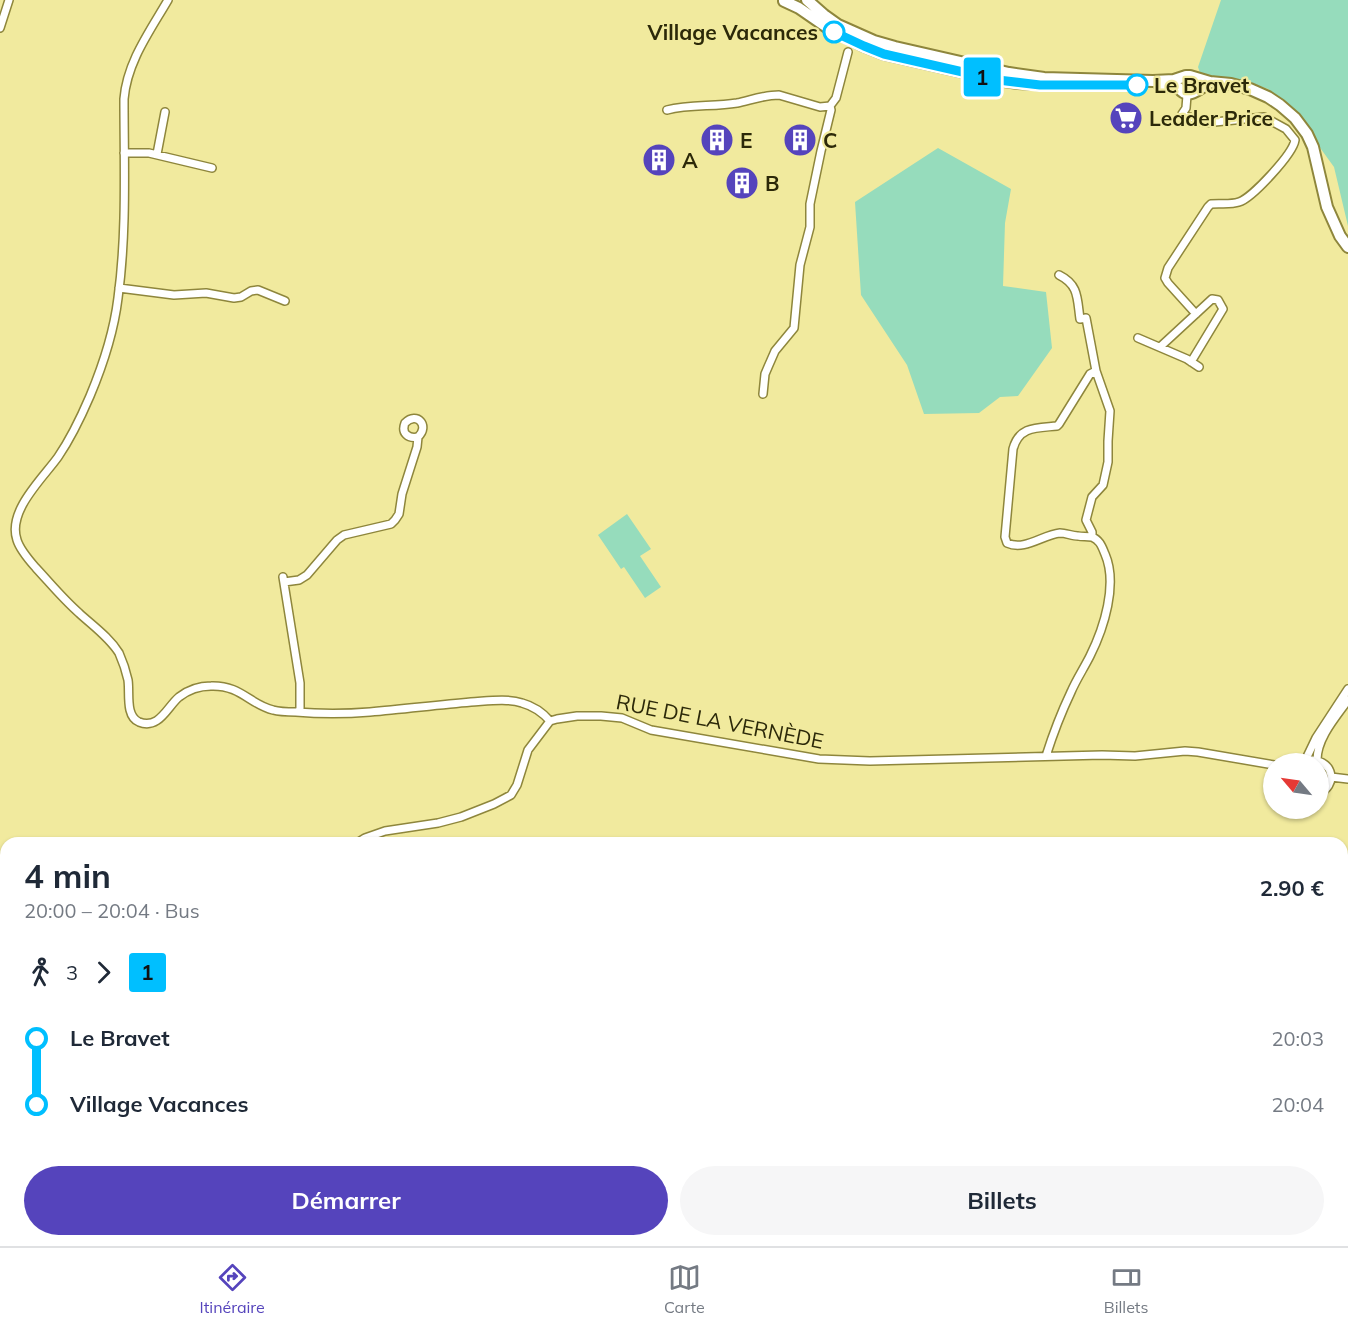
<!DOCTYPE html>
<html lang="fr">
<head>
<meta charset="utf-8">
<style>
	:root { --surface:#fff; --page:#f6f6f7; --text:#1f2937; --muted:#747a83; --line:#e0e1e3; --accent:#5544bc }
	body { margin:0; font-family:Mulish,sans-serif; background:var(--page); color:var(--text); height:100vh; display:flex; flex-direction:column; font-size:22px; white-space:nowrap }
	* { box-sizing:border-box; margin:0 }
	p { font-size:20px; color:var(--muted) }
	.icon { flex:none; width:33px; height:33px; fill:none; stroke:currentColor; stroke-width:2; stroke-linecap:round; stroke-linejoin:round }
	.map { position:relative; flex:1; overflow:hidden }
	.drawer { position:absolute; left:0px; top:837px; width:1348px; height:410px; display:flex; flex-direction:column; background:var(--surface); border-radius:18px 18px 0 0; box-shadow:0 2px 4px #0004 }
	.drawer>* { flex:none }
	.badge { padding:0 12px; border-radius:4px; font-size:21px; line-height:39px }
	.needle { width:39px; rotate:299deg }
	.fabs { position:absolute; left:1263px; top:753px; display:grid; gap:12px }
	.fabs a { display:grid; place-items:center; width:66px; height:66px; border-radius:50%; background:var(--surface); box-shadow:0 2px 4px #0004; font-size:30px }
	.map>.badge { position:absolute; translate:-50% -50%; box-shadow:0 0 0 3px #fff }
	.legs { display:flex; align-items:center; gap:9px; height:66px; padding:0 24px; font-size:20px }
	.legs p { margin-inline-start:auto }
	.overview { display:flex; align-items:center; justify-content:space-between; height:102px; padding:0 24px }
	h1 { font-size:33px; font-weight:700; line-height:45px }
	.cta { display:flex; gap:12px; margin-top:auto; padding:12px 24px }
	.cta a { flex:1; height:69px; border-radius:36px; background:var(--accent); color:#fff; font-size:24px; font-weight:700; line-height:69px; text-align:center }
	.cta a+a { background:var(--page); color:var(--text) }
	ul { padding:0 24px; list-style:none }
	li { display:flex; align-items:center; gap:21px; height:66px; font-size:22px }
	li i { display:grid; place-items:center; width:9px; height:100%; margin:0 8px; background:currentColor }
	li i::after { content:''; width:15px; height:15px; margin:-8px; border:4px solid; border-radius:50%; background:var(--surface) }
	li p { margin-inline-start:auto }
	li:first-child i { background:linear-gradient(#0000 50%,currentColor 0) }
	li:last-child i { background:linear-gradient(currentColor 50%,#0000 0) }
	.dock { display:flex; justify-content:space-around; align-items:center; height:84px; border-top:2px solid var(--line); background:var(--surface); font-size:16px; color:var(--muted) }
	.dock a { display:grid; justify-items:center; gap:3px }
	.dock .active { color:var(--accent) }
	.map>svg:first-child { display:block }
	.green { fill:#96dcbc }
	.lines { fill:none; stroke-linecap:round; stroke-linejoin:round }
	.stream { stroke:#b6b7f9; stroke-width:2 }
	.minor-casing { stroke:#8e863c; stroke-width:10 }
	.secondary-casing { stroke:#8e863c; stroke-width:14 }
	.minor { stroke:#fff; stroke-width:7 }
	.secondary { stroke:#fff; stroke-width:10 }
	.line-1-casing { stroke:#fff; stroke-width:14 }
	.line-1 { stroke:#00bfff; stroke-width:9 }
	.stop-1-dot { fill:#fff; stroke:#00bfff; stroke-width:3 }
	.labels { text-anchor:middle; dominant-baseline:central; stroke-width:4.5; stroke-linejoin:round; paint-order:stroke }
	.stop-label { font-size:21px; font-weight:bold; fill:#2c2909; stroke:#f1ea9e; text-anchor:end }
	.poi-label { font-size:21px; font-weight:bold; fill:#2c2909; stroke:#f1ea9e; text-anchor:start }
	.street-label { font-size:21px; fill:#2c2909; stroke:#f1ea9e }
</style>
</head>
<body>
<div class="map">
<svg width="1348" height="1246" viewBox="0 0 1348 1246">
	<rect width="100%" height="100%" fill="#f1ea9e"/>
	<!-- green -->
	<path class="green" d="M 1221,0 L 1348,0 L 1348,226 L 1334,167 L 1289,105 L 1268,89 L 1243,80 L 1201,76 L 1198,67 Z
		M 938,148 L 1011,189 L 1005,223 L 1003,286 L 1046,292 L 1052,348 L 1018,396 L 1000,397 L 979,413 L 924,414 L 907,365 L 861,295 L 855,202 Z
		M 627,514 L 651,549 L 640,556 L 661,587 L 645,598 L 624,567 L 621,569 L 598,535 Z"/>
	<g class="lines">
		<!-- stream -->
		<path class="stream" d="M 0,886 L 6,887
			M 1342,1013 L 1348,1011"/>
		<!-- minor casing -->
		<g class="minor-casing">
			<path id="minor" d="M 168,0 C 150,31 127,62 124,99 C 124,165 127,232 118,298 C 114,331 103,365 90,396 C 81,417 71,438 58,457 C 43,478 7,511 17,540 C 20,550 29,560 36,568 C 50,583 63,599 79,613 C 93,626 109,637 119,653 C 123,662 126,671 128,680 C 130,693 125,716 139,722 C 159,730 167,707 179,697 C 188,690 199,686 211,686 C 241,685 249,704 273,710 C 280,712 288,712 296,712 C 320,714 345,714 370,712 C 404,709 437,705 471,702 C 488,701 507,698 522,703 C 533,706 543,713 550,721
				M 0,28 L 9,0
				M 1187,95 L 1186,108 L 1182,114 L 1205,123 L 1264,117 L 1286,129 L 1295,140 C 1293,154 1252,198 1239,202 C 1230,205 1220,203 1211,204 L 1208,207 L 1168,268 L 1165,278 L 1168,283 L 1196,314
				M 667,110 C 690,104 713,107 737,103 C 751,100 764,95 779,95 L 820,107 L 830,106 L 836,98 L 848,52
				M 124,153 L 149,153 L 212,168
				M 157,154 L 165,112
				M 1059,275 C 1079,285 1077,298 1080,319 L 1086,318 L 1096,371
				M 119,288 L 174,295 L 206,293 L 234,298 L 241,297 L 251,291 L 258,290 L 285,301
				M 1138,338 L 1187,359 L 1199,367
				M 1160,347 L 1212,299 L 1218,300 L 1223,309 L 1191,362
				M 763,394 L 765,374 L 768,367 L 775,351 L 794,328 L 800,265 L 810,227 L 810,204 L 821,151 L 831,110 L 830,106
				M 283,577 L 300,683 L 300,712
				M 284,582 L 299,580 L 307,575 L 337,540 L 344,535 L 391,524 L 395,520 L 399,514 L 402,494 L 417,447 L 418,437 C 430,426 417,411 405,423 C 401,433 408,439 418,437
				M 1046,756 C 1053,734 1061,713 1071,692 C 1076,680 1084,668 1090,656 C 1104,628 1118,584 1105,554 C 1102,547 1100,540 1092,537 C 1087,536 1082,537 1078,536 C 1072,536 1066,533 1060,533 C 1042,535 1025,551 1007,543 L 1005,537 L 1013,449 C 1019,426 1037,428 1057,426 L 1059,424 L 1090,374 L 1096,371 L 1110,411 L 1108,441 L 1108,462 L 1103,485 L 1092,497 L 1086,520 L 1092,532 L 1092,537
				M 1312,760 C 1334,761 1338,786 1318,794
				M 1317,760 C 1317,738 1336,717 1348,700
				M 1305,761 L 1316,738 L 1348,689
				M 1331,777 L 1348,779
				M 357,843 L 365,838 L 385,831 L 438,823 L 461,817 L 494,804 L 511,795 L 517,785 L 528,750 L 550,721 L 557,719 L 577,716 L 601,716 L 622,718 L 651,730 L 819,759 L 870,761 L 1102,755 L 1135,756 L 1185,751 L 1198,752 L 1274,765
				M 0,1084 L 6,1080"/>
		</g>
		<!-- secondary casing -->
		<g class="secondary-casing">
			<path id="secondary" d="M 807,0 L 824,15 L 838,25 L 874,41 L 895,47 L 1009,73 L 1044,78 L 1153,81 L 1174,80 L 1186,76 L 1190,76 L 1210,82 L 1231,84 L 1250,89 L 1268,97 L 1280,105 L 1295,118 L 1307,134 L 1313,147 L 1327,207 L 1340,236 L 1348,247
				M 784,1 L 799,8 L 828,28 L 864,46 L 884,54 L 998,80 L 1018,83 L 1052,85
				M 1160,86 L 1179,88
				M 1179,88 C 1188,101 1200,88 1210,82"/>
		</g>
		<!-- minor -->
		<use href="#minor" class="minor"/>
		<!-- secondary -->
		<use href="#secondary" class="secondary"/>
	</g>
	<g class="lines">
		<!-- line-1 casing -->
		<g class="line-1-casing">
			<path id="line-1" d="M 834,32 L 864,46 L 884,54 L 998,80 L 1040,85 L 1137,85"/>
		</g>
		<!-- line-1 -->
		<use href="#line-1" class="line-1"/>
	</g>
	<!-- icons -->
	<defs>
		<g id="supermarket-disc" transform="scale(1.725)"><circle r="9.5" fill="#5544bc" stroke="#f1ea9e"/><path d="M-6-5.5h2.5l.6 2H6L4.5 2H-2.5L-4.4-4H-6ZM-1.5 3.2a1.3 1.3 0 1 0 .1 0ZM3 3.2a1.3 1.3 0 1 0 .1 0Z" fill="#fff"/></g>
		<g id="building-disc" transform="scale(1.725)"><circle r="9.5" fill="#5544bc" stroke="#f1ea9e"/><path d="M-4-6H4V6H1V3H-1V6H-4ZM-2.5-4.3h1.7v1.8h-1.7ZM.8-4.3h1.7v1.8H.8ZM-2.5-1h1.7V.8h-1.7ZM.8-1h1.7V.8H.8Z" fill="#fff"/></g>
	</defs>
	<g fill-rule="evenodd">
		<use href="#supermarket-disc" x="1126" y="118"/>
		<use href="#building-disc" x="717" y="140"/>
		<use href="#building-disc" x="800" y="140"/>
		<use href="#building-disc" x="659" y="160"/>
		<use href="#building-disc" x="742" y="183"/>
	</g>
	<!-- markers -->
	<g class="stop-1-dot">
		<circle cx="834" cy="32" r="10"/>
		<circle cx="1137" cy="85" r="10"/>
	</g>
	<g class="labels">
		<!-- stop labels -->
		<g class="stop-label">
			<text x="818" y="32">Village Vacances</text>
			<text x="1154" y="85" text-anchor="start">Le Bravet</text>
		</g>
		<!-- poi labels -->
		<g class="poi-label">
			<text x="1149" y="118">Leader Price</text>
			<text x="740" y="140">E</text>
			<text x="823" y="140">C</text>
			<text x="682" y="160">A</text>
			<text x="765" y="183">B</text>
		</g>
		<!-- street labels -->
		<g class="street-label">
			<text transform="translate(720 721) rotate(11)">RUE DE LA VERNÈDE</text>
		</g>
	</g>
</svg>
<div class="fabs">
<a><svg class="needle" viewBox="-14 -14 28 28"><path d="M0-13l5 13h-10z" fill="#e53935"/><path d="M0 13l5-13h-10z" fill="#747a83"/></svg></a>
</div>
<b class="badge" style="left:982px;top:77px;background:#00bfff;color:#111">1</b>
<section class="drawer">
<div class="overview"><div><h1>4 min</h1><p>20:00 – 20:04 · Bus</p></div><b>2.90 €</b></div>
<div class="legs"><svg class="icon" aria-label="walk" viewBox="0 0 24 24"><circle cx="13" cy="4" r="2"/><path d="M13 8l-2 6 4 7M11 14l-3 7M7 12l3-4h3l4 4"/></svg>3<svg class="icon" aria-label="forward" viewBox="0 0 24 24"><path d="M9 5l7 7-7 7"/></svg><b class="badge" style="background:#00bfff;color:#111">1</b></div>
<ul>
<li><i style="color:#00bfff"></i><b>Le Bravet</b><p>20:03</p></li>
<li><i style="color:#00bfff"></i><b>Village Vacances</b><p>20:04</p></li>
</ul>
<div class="cta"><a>Démarrer</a><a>Billets</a></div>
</section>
</div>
<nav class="dock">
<a class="active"><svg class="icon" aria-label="directions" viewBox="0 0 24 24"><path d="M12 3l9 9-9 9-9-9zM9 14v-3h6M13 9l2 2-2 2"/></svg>Itinéraire</a>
<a><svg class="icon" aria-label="map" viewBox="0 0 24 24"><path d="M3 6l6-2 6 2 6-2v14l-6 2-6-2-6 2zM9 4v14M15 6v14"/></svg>Carte</a>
<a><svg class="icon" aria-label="tickets" viewBox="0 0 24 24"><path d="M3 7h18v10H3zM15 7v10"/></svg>Billets</a>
</nav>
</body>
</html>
